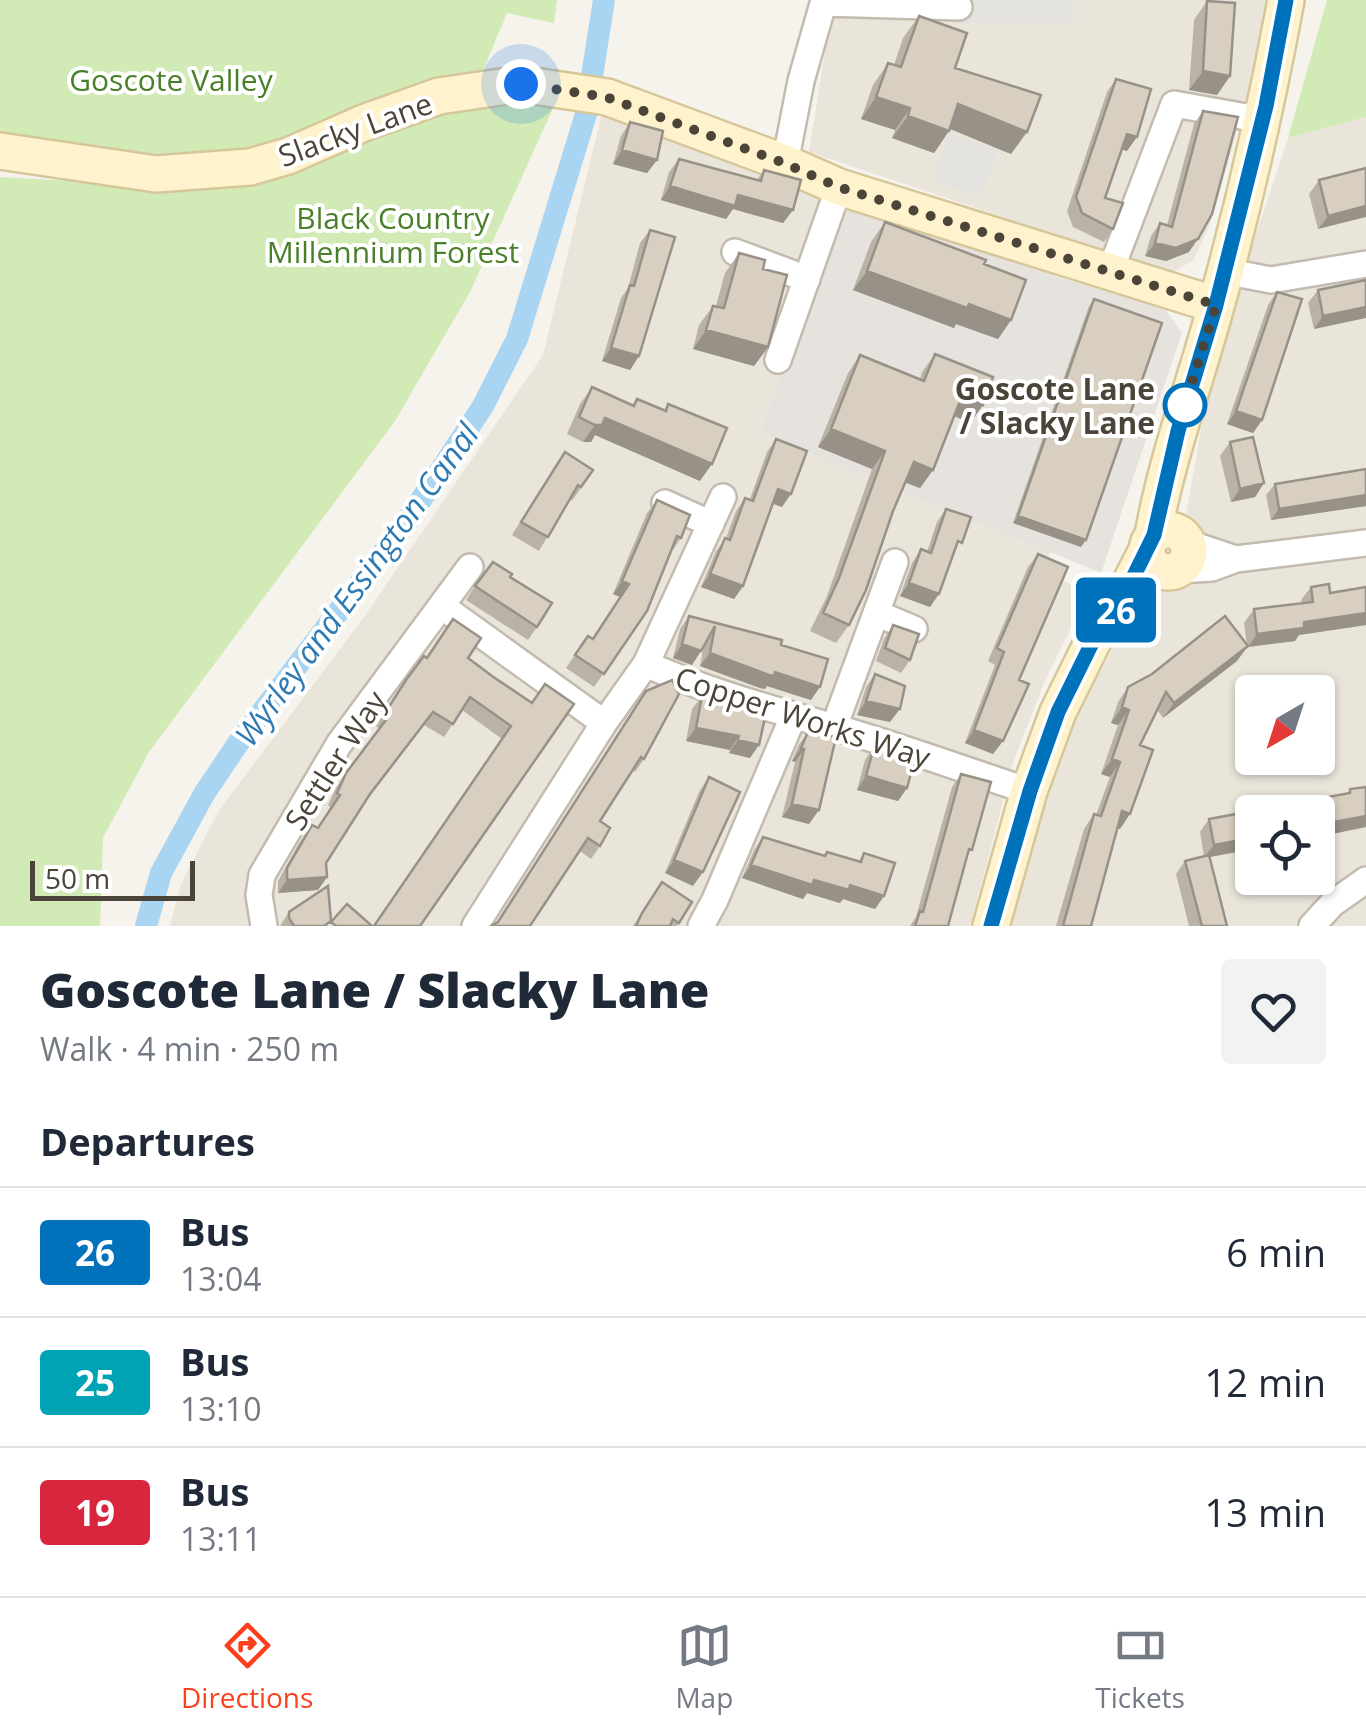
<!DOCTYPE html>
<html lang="en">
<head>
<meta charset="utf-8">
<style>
	:root { --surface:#fff; --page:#f2f2f3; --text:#1f2937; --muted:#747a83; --line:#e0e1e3; --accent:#fc3f1d }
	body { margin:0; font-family:"Open Sans",sans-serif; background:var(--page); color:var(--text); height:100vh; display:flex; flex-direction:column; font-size:38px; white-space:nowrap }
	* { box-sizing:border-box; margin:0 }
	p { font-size:32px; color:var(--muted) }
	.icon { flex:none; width:55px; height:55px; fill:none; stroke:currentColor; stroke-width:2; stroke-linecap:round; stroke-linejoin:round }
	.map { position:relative; height:926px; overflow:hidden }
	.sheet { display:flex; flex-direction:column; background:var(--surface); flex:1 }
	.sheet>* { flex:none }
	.badge { padding:0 20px; border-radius:8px; font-size:35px; line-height:65px }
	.needle { width:65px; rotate:219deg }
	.tools { position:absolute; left:1235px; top:675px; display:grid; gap:20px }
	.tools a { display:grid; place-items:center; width:100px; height:100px; border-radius:10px; background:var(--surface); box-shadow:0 2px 8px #0004; font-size:50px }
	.scale { position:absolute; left:30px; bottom:25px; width:165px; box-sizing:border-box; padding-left:10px; border:5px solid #4b4439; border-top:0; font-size:28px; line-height:35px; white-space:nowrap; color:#4b4439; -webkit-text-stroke:8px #fff; paint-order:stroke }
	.you { position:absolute; width:50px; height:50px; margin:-25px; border:8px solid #fff; border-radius:50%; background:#1a73e8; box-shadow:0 0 0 15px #1a73e833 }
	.map>.badge { position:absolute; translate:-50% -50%; box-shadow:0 0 0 5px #fff }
	h2 { padding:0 40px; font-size:38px; line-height:90px }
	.round { display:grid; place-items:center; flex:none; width:105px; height:105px; border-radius:10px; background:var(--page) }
	.overview { display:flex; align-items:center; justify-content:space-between; height:170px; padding:0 40px }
	h1 { font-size:48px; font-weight:800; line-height:75px }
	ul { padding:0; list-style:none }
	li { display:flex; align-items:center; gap:30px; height:130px; padding:0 40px; border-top:2px solid var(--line) }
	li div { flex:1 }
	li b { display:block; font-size:38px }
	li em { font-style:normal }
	li .badge { min-width:110px; font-weight:700; text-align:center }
	.menu { display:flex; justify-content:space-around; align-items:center; height:140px; border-top:2px solid var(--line); background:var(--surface); font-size:28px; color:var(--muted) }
	.menu a { display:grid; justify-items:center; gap:5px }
	.menu .selected { color:var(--accent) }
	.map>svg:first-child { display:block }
	.residential { fill:#eae5da; fill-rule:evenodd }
	.industrial { fill:#e6e2dd }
	.green { fill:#d2eab5 }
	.parking { fill:#e5e3e0 }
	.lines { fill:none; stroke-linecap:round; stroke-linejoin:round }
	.canal { stroke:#a9d4f2; stroke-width:22 }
	.street-casing { stroke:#c2bbae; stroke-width:30 }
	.secondary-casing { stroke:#d6c79b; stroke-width:40 }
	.street { stroke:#fff; stroke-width:25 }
	.secondary { stroke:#fff3cd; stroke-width:35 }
	.wall { fill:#bab2a6 }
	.shaded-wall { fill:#979187 }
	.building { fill:#d8cfc1; stroke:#979187; stroke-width:2.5 }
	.line-casing { stroke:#fff; stroke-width:22 }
	.line { stroke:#0072bc; stroke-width:15 }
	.walk { stroke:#4b4439; stroke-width:10; stroke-dasharray:0 18 }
	.stop-dot { fill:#fff; stroke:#0072bc; stroke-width:5 }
	.labels { text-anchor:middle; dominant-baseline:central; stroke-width:8; stroke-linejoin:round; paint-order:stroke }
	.park-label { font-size:30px; fill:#4a7f2a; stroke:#fff }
	.street-label { font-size:30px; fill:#4b4439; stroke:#fff }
	.stop-label { font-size:30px; font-weight:bold; fill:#4b4439; stroke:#fff; text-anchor:end }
	.water-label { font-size:32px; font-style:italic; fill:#2e7ab2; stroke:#fff }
</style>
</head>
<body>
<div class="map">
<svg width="1366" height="926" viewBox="0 0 1366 926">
	<rect width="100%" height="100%" fill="#f6f3ec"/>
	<!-- residential -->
	<path class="residential" d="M 833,0 L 1276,0 L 1209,227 L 1193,261 L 1170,273 L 809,152 Z
		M 603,109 L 843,194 L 760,433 L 1051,551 L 1042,570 L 1088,593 L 1044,683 L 1014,760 L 970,926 L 170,926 L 181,884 L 219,810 L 364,617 L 543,355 Z
		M 1366,117 L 1366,926 L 1007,926 L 1067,731 L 1185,520 L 1213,363 L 1288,138 ZM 1252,692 L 1318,692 L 1318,758 L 1252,758 ZM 1252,812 L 1318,812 L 1318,878 L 1252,878 Z"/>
	<!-- industrial -->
	<path class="industrial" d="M 843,194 L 1058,277 L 1165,309 L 1182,333 L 1101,573 L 760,433 Z"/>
	<!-- green -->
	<path class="green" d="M 0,0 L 557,0 L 554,23 L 507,13 L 479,80 L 375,98 L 279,145 L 165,161 L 0,135 Z
		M 1327,0 L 1366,0 L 1366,117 L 1288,138 Z
		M 558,97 L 470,292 L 395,421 L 149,752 L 103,838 L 100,926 L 0,926 L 0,177 L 160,186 L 296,172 L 446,103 Z"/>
	<!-- parking -->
	<path class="parking" d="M 959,0 L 1074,0 L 1074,23 L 959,23 Z
		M 949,134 L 998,150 L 981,197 L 932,180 Z"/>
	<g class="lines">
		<!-- canal -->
		<path class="canal" d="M 146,926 L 161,873 L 204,794 L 239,742 L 405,524 L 483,406 L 517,339 L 586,114 L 604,0"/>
		<!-- street casing -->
		<g class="street-casing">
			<path id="street" d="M 824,3 L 959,7
				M 785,163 L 801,81 L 824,0
				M 735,252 L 807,279
				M 1224,271 L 1271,280 L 1366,264
				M 1110,272 L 1174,104 L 1263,120
				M 778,360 L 839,187
				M 665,503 L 711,524
				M 1188,543 L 1236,559
				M 1178,570 L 1212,568 L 1236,559 L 1366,543
				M 443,607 L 604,723
				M 876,613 L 914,629
				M 646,664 L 723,497
				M 834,727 L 895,562
				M 264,926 L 259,895 L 262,875 L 339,744 L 470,567
				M 475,926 L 604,723 L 646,664 C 708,692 773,709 837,728 C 902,747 965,770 1029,791
				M 701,926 L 715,900 L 793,717
				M 1312,926 L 1332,904 L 1366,880"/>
		</g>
		<!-- secondary casing -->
		<g class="secondary-casing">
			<path id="secondary" d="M 0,151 L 156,174 L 250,167 L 288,156 L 366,122 L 439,96 L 521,84 L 607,97 L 785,163 L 839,187 L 1216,305
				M1147 551a21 21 0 1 1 42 0a21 21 0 1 1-42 0Z
				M 1153,535 C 1167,457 1195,383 1216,306 C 1244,205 1267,103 1286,0
				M 991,926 L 1029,791 L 1058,712 L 1093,641 L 1120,603 L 1147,550"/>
		</g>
		<!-- street -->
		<use href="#street" class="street"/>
		<!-- secondary -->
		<use href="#secondary" class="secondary"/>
	</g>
	<!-- wall -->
	<path class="wall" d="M 1207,1 L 1230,76 L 1217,95 L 1189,90 L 1194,20 Z
		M 919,16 L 955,68 L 1011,154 L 950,129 L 934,153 L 892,138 L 895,130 L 861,119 L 873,85 L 888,63 L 894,65 L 903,38 Z
		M 1116,79 L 1127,151 L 1122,149 L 1105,198 L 1113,229 L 1104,242 L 1073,227 L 1067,211 L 1107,92 Z
		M 1203,111 L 1189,252 L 1166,261 L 1145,256 L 1151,236 L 1160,223 L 1167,225 L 1194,124 Z
		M 630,122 L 657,160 L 647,173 L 613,164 L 621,136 Z
		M 679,159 L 757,180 L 764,170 L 793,210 L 783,223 L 733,209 L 726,219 L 661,200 L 669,172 Z
		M 1366,168 L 1318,229 L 1309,194 L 1319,180 Z
		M 885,222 L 984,264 L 1011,320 L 998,339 L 956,324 L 954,328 L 853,290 L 871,242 Z
		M 650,230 L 639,356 L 630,370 L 602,361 L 621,298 L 628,288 L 640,243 Z
		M 739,253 L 763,269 L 768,347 L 754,366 L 693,349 L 699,325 L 713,306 L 716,306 L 725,273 Z
		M 1366,280 L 1314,329 L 1308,303 L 1318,290 Z
		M 1277,292 L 1262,420 L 1253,433 L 1227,424 L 1268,305 Z
		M 1094,299 L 1081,547 L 1013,523 L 1089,306 Z
		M 935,354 L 983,405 L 970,423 L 954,416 L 933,470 L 920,488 L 905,482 L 849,625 L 836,643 L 810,631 L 827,596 L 872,469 L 818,447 L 848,373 L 860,355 L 920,379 L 922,372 Z
		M 592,387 L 632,405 L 637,399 L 664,410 L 668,404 L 700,481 L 595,435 L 591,442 L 583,442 L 567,434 L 580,404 Z
		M 776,439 L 782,507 L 773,504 L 743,586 L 734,599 L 701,587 L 716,551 L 726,538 L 736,511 L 745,498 L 750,499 L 767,452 Z
		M 1230,442 L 1264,483 L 1255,497 L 1231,502 L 1220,456 Z
		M 556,465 L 593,470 L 572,501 L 570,499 L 539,551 L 512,535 Z
		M 1366,469 L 1366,506 L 1271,520 L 1266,495 L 1275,484 Z
		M 657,500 L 681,538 L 672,551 L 647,611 L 594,687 L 566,668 L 588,636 L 593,639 L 620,597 L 613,594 L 647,513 Z
		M 946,509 L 953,556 L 930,607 L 900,596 L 912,563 L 921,549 L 927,552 L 937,522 Z
		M 1038,554 L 1019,680 L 1003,741 L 993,754 L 965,743 L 995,665 L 988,661 L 1028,567 Z
		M 510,577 L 537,627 L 528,640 L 466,600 L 475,586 Z
		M 1311,587 L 1330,593 L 1366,587 L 1366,625 L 1299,635 L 1295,641 L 1247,646 L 1237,661 L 1163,718 L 1157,709 L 1140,745 L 1120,829 L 1117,828 L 1091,926 L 1056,926 L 1084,829 L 1094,814 L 1096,815 L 1110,777 L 1101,774 L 1118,725 L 1111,723 L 1118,702 L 1128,687 L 1247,645 L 1244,623 L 1254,609 L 1302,603 L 1301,600 Z
		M 689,616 L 781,645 L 811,700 L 767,686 L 765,689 L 760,688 L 700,666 L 704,645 L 692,665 L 673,658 L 680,629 Z
		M 893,625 L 910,660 L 901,673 L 876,661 L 884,639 Z
		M 427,658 L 468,658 L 531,703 L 574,704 L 502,739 L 462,710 L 444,737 L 424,725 L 366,801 L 326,863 L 327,877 L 318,890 L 278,893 L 278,881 L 298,845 L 312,825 L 318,828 L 331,808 L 328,805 L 337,786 L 380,729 L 376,726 L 397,693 Z
		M 875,674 L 890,722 L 857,715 L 866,687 Z
		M 702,696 L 724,703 L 750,758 L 729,753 L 730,750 L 686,741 L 692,709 Z
		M 637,704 L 644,759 L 635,772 L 633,770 L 600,821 L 600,846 L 591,859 L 580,851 L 497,922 Z
		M 808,732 L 809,824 L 782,817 L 795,762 L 792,761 L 798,746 Z
		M 874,747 L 907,788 L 898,801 L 857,790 L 865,760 Z
		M 961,774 L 967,857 L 948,926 L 910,926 L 916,917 L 952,787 Z
		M 709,777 L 693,886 L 665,873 L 700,790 Z
		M 1350,789 L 1366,827 L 1252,812 L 1252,849 L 1210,857 L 1227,926 L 1189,926 L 1176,874 L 1185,861 L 1204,856 L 1200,832 L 1209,819 L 1347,794 Z
		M 763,837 L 824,856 L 827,852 L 858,862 L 864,853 L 884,896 L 875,909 L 843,899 L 840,903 L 807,893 L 803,899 L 742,878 L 754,850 Z
		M 662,882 L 692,902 L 677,926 L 633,926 Z
		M 289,912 L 328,926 L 280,926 Z"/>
	<!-- shaded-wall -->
	<path class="shaded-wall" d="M 1203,71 L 1230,76 L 1217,95 L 1189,90 Z
		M 876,97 L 910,108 L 895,130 L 861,119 Z
		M 958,104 L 1027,132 L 1011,154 L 943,126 Z
		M 908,116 L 949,131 L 934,153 L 892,138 Z
		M 1127,134 L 1137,137 L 1127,151 L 1117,148 Z
		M 622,150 L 657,160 L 647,173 L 613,164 Z
		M 670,186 L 738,195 L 793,210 L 783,223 L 733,209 L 726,219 L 661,200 Z
		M 1366,206 L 1366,217 L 1318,229 L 1328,216 Z
		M 1198,239 L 1189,252 L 1166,261 L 1145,256 L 1155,243 Z
		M 867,271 L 969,304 L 1011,320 L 998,339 L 956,324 L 954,328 L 853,290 Z
		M 1366,307 L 1366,318 L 1314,329 L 1323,316 Z
		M 706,330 L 768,347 L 754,366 L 693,349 Z
		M 611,348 L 639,356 L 630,370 L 602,361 Z
		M 962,396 L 983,405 L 970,423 L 950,414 Z
		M 1236,411 L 1262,420 L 1253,433 L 1227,424 Z
		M 605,418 L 712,464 L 700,481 L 595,435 L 591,442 L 583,442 L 595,425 Z
		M 831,429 L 885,451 L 872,469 L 818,447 Z
		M 914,462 L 933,470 L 920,488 L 901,481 Z
		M 1264,483 L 1255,497 L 1231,502 L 1240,489 Z
		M 778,489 L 791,494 L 782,507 L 769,502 Z
		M 1366,495 L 1366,506 L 1271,520 L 1279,509 Z
		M 1018,516 L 1086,540 L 1081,547 L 1013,523 Z
		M 710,574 L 743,586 L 734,599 L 701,587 Z
		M 622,581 L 629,584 L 620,597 L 613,594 Z
		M 909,583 L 939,594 L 930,607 L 900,596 Z
		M 1366,613 L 1366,625 L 1299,635 L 1295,641 L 1248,647 L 1257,634 L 1304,622 Z
		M 682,644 L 701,651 L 692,665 L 673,658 Z
		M 1248,646 L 1237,661 L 1163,718 L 1174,703 Z
		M 710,653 L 775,672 L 820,687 L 811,700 L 767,686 L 765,689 L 760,688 L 700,666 Z
		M 866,701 L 900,709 L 890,722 L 857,715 Z
		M 1122,707 L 1129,710 L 1118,725 L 1111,723 Z
		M 696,728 L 739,736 L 730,750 L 686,741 Z
		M 974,730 L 1003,741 L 993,754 L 965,743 Z
		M 738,740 L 759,745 L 750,758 L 729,753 Z
		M 801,748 L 804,749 L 795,762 L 792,761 Z
		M 1112,759 L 1120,762 L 1110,777 L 1101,774 Z
		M 866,776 L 907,788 L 898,801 L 857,790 Z
		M 792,804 L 819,810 L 809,824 L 782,817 Z
		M 1122,811 L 1130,814 L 1120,829 L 1111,826 Z
		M 1366,816 L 1366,827 L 1318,837 L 1318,825 Z
		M 1252,838 L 1252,849 L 1204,858 L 1214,845 Z
		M 674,860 L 703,872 L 693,886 L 665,873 Z
		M 751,865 L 814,880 L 850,885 L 884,896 L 875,909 L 843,899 L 840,903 L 807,893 L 803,899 L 742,878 Z
		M 327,877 L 318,890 L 278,893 L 287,880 Z"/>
	<!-- building -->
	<path class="building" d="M 1207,1 L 1235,3 L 1230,76 L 1203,71 Z
		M 919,16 L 967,33 L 955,68 L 1041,95 L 1027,132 L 958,104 L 949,131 L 908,116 L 910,108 L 876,97 L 888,63 L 901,67 Z
		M 1116,79 L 1151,89 L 1137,137 L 1127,134 L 1105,198 L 1123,203 L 1113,229 L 1082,213 L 1076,197 Z
		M 1203,111 L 1238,117 L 1212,214 L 1198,239 L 1176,248 L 1155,243 L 1160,223 L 1172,227 Z
		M 630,122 L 663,131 L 657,160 L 622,150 Z
		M 679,159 L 761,181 L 764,170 L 801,180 L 793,210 L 738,195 L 735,206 L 670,186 Z
		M 1366,168 L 1366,206 L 1328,216 L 1319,180 Z
		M 885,222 L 986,260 L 984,264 L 1026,280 L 1011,320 L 969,304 L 967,308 L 867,271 Z
		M 650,230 L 675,237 L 639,356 L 611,348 L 630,285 L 634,286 Z
		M 739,253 L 765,260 L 763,269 L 787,275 L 768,347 L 706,330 L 713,306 L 724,308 Z
		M 1366,280 L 1366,307 L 1323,316 L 1318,290 Z
		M 1277,292 L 1302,299 L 1262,420 L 1236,411 Z
		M 1094,299 L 1162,323 L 1086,540 L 1018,516 Z
		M 935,354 L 993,377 L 983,405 L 962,396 L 933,470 L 914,462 L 893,511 L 866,590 L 849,625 L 823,613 L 839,578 L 885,451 L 831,429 L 860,355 L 924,381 Z
		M 592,387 L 634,406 L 637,399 L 666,411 L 668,404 L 727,428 L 712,464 L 605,418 L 602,425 L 595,425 L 579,417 Z
		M 1253,437 L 1264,483 L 1240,489 L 1230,442 Z
		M 776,439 L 807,451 L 791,494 L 778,489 L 743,586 L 710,574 L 725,538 L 730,540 L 745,498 L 753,501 Z
		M 565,452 L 593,470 L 581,487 L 578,485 L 548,537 L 521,522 Z
		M 1366,469 L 1366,495 L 1279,509 L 1275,484 Z
		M 657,500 L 690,515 L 681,538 L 677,536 L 647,611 L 604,674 L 575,655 L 588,636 L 593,639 L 629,584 L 622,581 Z
		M 946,509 L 971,517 L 962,543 L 958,541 L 939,594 L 909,583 L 921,549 L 931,553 Z
		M 1038,554 L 1068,567 L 1019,680 L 1029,684 L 1003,741 L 974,730 L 1004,652 L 997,648 Z
		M 493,562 L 512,574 L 510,577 L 552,603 L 537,627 L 475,586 Z
		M 1329,584 L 1330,593 L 1366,587 L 1366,613 L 1304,622 L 1304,628 L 1257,634 L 1254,609 L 1313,602 L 1311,587 Z
		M 689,616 L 782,640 L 781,645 L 828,659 L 820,687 L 775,672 L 774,676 L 769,675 L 710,653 L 715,626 L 701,651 L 682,644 Z
		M 1225,616 L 1248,646 L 1174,703 L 1166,692 L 1140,745 L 1153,750 L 1130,814 L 1122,811 L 1091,926 L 1063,926 L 1094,814 L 1101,816 L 1120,762 L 1112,759 L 1129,710 L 1122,707 L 1128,687 L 1152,674 Z
		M 453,619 L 481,638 L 468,658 L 492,676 L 532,703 L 545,684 L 574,704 L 420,926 L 374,926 L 511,726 L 470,697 L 453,724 L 433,712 L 370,794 L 326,863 L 327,877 L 287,880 L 287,868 L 312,825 L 318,828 L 340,795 L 337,793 L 346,773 L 389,716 L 385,713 L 406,680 L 424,656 L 427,658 Z
		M 893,625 L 919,634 L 910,660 L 885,648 Z
		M 875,674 L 905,686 L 900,709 L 866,701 Z
		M 672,680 L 679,694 L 644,759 L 641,757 L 600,821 L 610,828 L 600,846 L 588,838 L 530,926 L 491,926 L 498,922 L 646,691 Z
		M 702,696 L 725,700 L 724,703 L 766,713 L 759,745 L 738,740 L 739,736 L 696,728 Z
		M 808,732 L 836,737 L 819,810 L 792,804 L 804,749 L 801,748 Z
		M 874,747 L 915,758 L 907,788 L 866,776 Z
		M 961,774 L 991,782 L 972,850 L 969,849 L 948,926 L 915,926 L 920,911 L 923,912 Z
		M 709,777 L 740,792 L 703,872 L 674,860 Z
		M 1366,787 L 1366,816 L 1318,825 L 1318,812 L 1252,812 L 1252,838 L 1214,845 L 1209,819 L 1350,793 L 1350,789 Z
		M 763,837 L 825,856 L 827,852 L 861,862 L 864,853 L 895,863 L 884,896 L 850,885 L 849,890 L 814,880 L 812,885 L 751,865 Z
		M 1209,855 L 1227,926 L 1202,926 L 1185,861 Z
		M 662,882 L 692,902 L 679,923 L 673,919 L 670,926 L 636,926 L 642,913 Z
		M 328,886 L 331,921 L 324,926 L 294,926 L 289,918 L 289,912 Z
		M 347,904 L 372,926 L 336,926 L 331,922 Z"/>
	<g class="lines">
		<!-- line casing -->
		<g class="line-casing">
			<path id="line" d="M 991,926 L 1030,791 L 1058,712 L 1093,641 L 1120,604 L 1154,535 L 1178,431 L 1216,305 L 1266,106 L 1286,0"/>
		</g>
		<!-- line -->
		<use href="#line" class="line"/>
		<!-- walk -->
		<path class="walk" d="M 521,84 L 606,97 L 784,163 L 838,187 L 1216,305 L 1185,405"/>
	</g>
	<!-- markers -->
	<circle class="stop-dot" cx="1185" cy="405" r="20"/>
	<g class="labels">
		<!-- park labels -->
		<g class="park-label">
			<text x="171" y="79">Goscote Valley</text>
			<text x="393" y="217">Black Country<tspan x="393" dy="34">Millennium Forest</tspan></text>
		</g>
		<!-- street labels -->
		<g class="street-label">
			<text transform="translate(355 129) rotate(-20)">Slacky Lane</text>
			<text transform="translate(803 717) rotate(18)">Copper Works Way</text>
			<text transform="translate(335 760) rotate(-57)">Settler Way</text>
		</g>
		<!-- stop labels -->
		<g class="stop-label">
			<text x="1155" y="388">Goscote Lane<tspan x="1155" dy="34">/ Slacky Lane</tspan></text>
		</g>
		<!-- water labels -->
		<g class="water-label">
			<text transform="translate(356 584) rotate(-54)">Wyrley and Essington Canal</text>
		</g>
	</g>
</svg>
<div class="tools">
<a><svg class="needle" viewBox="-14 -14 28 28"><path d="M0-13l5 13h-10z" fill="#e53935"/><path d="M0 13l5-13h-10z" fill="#747a83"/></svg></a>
<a><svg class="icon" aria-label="locate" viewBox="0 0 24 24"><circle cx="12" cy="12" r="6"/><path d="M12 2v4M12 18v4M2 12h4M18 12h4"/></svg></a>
</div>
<div class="scale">50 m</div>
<div class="you" style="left:521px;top:84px"></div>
<b class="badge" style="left:1116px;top:610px;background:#0072bc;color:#fff">26</b>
</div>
<section class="sheet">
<div class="overview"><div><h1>Goscote Lane / Slacky Lane</h1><p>Walk · 4 min · 250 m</p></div><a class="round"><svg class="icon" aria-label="heart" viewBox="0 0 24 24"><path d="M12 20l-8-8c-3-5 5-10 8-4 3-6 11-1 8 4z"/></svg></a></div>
<h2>Departures</h2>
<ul>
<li><span class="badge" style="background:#0072bc;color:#fff">26</span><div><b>Bus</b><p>13:04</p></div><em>6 min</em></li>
<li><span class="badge" style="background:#00a3b4;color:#fff">25</span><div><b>Bus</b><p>13:10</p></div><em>12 min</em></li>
<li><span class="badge" style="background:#d7263d;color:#fff">19</span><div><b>Bus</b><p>13:11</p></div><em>13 min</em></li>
</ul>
</section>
<nav class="menu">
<a class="selected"><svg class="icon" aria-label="directions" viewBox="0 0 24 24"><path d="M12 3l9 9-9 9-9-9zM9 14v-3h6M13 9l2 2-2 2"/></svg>Directions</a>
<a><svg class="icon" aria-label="map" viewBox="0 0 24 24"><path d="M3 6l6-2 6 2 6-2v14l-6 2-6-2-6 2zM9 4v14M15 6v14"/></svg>Map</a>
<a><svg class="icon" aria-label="tickets" viewBox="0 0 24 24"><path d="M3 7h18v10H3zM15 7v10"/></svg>Tickets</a>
</nav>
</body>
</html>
